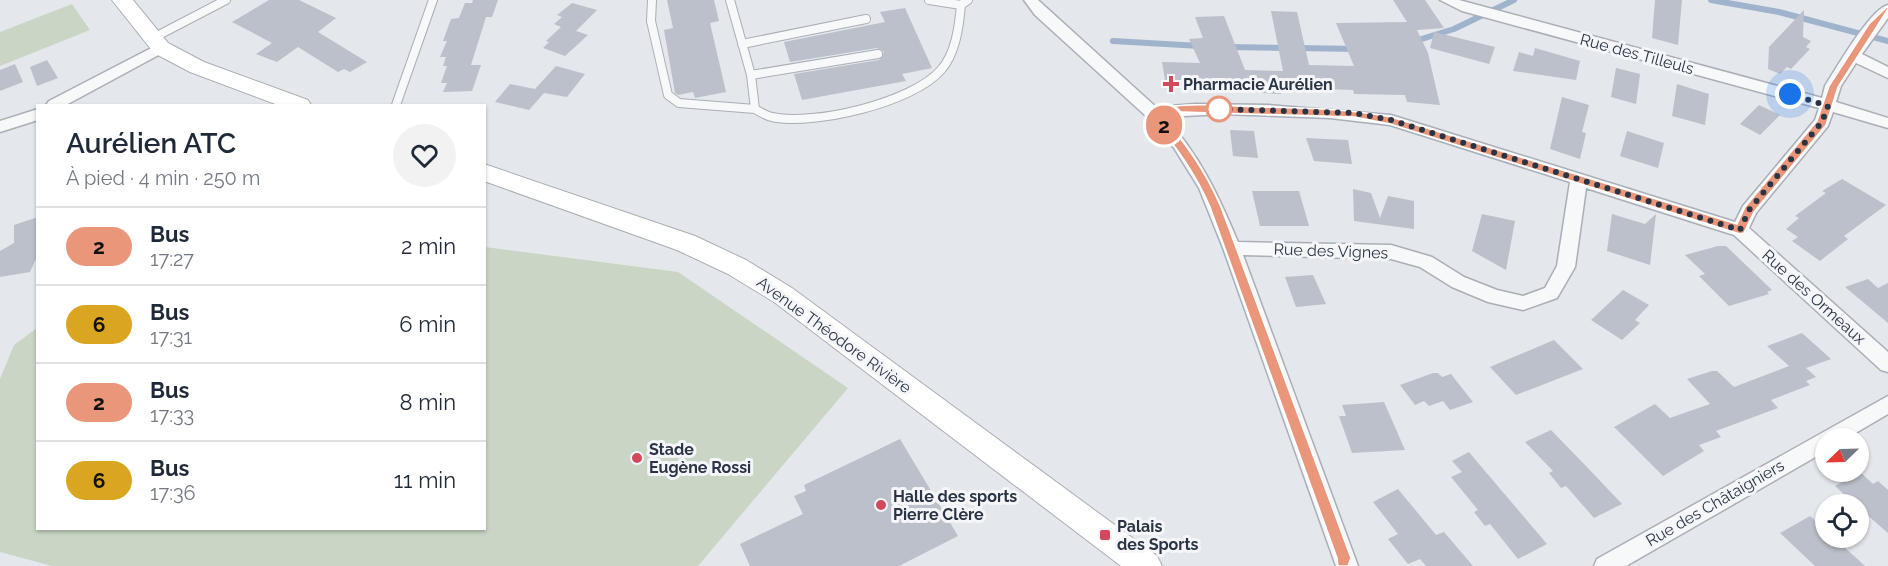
<!DOCTYPE html>
<html lang="fr">
<head>
<meta charset="utf-8">
<style>
	:root { --surface:#fff; --page:#f2f2f3; --text:#1f2937; --muted:#747a83; --line:#e0e1e3 }
	body { margin:0; font-family:Raleway,sans-serif; background:var(--page); color:var(--text); height:100vh; display:flex; flex-direction:column; font-size:22px; white-space:nowrap }
	* { box-sizing:border-box; margin:0 }
	p { font-size:20px; color:var(--muted) }
	.icon { flex:none; width:33px; height:33px; fill:none; stroke:currentColor; stroke-width:2; stroke-linecap:round; stroke-linejoin:round }
	.map { position:relative; flex:1; overflow:hidden }
	.sheet { position:absolute; left:36px; top:104px; width:450px; height:426px; display:flex; flex-direction:column; background:var(--surface); border-radius:0px; box-shadow:0 2px 4px #0004 }
	.sheet>* { flex:none }
	.badge { padding:0 12px; border-radius:20px; font-size:21px; line-height:39px }
	.needle { width:39px; rotate:247deg }
	.tools { position:absolute; left:1815px; top:428px; display:grid; gap:12px }
	.tools a { display:grid; place-items:center; width:54px; height:54px; border-radius:50%; background:var(--surface); box-shadow:0 2px 4px #0004; font-size:30px }
	.you { position:absolute; width:30px; height:30px; margin:-15px; border:4px solid #fff; border-radius:50%; background:#1a73e8; box-shadow:0 0 0 9px #1a73e833 }
	.map>.badge { position:absolute; translate:-50% -50%; box-shadow:0 0 0 3px #fff }
	.round { display:grid; place-items:center; flex:none; width:63px; height:63px; border-radius:32px; background:var(--page) }
	.overview { display:flex; align-items:center; justify-content:space-between; height:102px; padding:0 30px }
	h1 { font-size:28px; font-weight:600; line-height:45px }
	ul { padding:0; list-style:none }
	li { display:flex; align-items:center; gap:18px; height:78px; padding:0 30px; border-top:2px solid var(--line) }
	li div { flex:1 }
	li b { display:block; font-size:22px }
	li em { font-style:normal }
	li .badge { min-width:66px; font-weight:700; text-align:center }
	.map>svg:first-child { display:block }
	.green { fill:#c9d6c5 }
	.lines { fill:none; stroke-linecap:round; stroke-linejoin:round }
	.stream { stroke:#9fb4cc; stroke-width:6 }
	.building { fill:#bbc0ca }
	.lane-casing { stroke:#a9aeb7; stroke-width:10 }
	.street-casing { stroke:#a9aeb7; stroke-width:3 }
	.secondary-casing { stroke:#a9aeb7; stroke-width:2 }
	.lane { stroke:#f7f8fa; stroke-width:8 }
	.street { fill:#f7f8fa; fill-rule:evenodd }
	.secondary { fill:#fff; fill-rule:evenodd }
	.line { fill:#e9967a; stroke:#fff; stroke-width:1.5 }
	.walk { stroke:#2b3445; stroke-width:6; stroke-dasharray:0 10.8 }
	.poi-dot { fill:#d1495b; stroke:#f4f6f9; stroke-width:2 }
	.stop-dot { fill:#fff; stroke:#e9967a; stroke-width:3 }
	.labels { text-anchor:middle; dominant-baseline:central; stroke-width:6; stroke-linejoin:round; paint-order:stroke }
	.street-label { font-size:16px; fill:#2b3445; stroke:#f4f6f9 }
	.poi-label { font-size:16px; font-weight:bold; fill:#2b3445; stroke:#f4f6f9; text-anchor:start }
</style>
</head>
<body>
<div class="map">
<svg width="1888" height="566" viewBox="0 0 1888 566">
	<rect width="100%" height="100%" fill="#e4e7ec"/>
	<!-- green -->
	<path class="green" d="M 72,4 L 90,30 L 0,66 L 0,32 Z
		M 485,247 L 678,272 L 848,388 L 698,566 L 52,566 L 0,552 L 0,379 L 14,345 L 37,328 L 38,528 L 484,528 Z"/>
	<g class="lines">
		<!-- stream -->
		<path class="stream" d="M 1711,0 L 1779,12 L 1888,41
			M 1113,41 L 1200,46
			M 1415,41 L 1454,29 L 1514,0
			M 1229,47 L 1287,48
			M 1298,48 L 1356,49"/>
	</g>
	<!-- building -->
	<path class="building" d="M 269,0 L 299,0 L 336,18 L 318,32 L 367,62 L 350,72 L 344,69 L 338,72 L 298,47 L 277,62 L 256,54 L 272,43 L 232,22 Z
		M 473,0 L 498,0 L 492,17 L 486,17 L 471,65 L 481,65 L 472,91 L 443,92 L 447,83 L 441,83 L 447,66 L 443,66 L 446,57 L 440,57 L 447,41 L 443,41 L 451,19 L 459,18 L 465,3 L 472,3 Z
		M 667,0 L 714,0 L 719,21 L 710,23 L 726,92 L 695,98 L 693,92 L 678,95 L 675,93 L 664,30 L 673,28 Z
		M 1393,0 L 1425,0 L 1444,28 L 1417,30 L 1428,53 L 1440,105 L 1407,102 L 1405,95 L 1354,94 L 1353,90 L 1325,89 L 1280,89 L 1281,94 L 1244,92 L 1243,89 L 1178,88 L 1165,80 L 1162,62 L 1200,63 L 1189,39 L 1203,38 L 1195,17 L 1224,16 L 1245,70 L 1283,71 L 1271,11 L 1297,12 L 1309,65 L 1354,66 L 1336,23 L 1407,22 Z
		M 1655,0 L 1682,0 L 1678,45 L 1652,38 Z
		M 572,3 L 597,10 L 576,31 L 588,35 L 565,56 L 543,48 L 549,42 L 546,41 L 561,27 L 554,24 L 562,17 L 557,15 Z
		M 905,8 L 932,68 L 902,74 L 906,81 L 802,100 L 794,74 L 879,60 L 884,52 L 877,48 L 790,62 L 784,42 L 885,22 L 880,12 Z
		M 1804,10 L 1803,37 L 1811,41 L 1806,47 L 1810,49 L 1791,69 L 1787,67 L 1780,74 L 1768,69 L 1769,47 Z
		M 1434,32 L 1495,47 L 1489,64 L 1430,48 Z
		M 1535,48 L 1580,61 L 1576,80 L 1513,71 L 1519,52 L 1533,56 Z
		M 47,60 L 58,78 L 37,86 L 30,67 Z
		M 15,64 L 23,82 L 0,91 L 0,70 Z
		M 556,66 L 585,74 L 567,97 L 544,93 L 529,110 L 495,102 L 510,84 L 535,89 Z
		M 1616,68 L 1640,74 L 1636,104 L 1611,97 Z
		M 1677,84 L 1709,94 L 1705,125 L 1672,116 Z
		M 1562,97 L 1589,105 L 1582,132 L 1586,133 L 1580,159 L 1550,149 Z
		M 1759,105 L 1780,115 L 1760,135 L 1740,124 Z
		M 1230,130 L 1254,131 L 1258,158 L 1233,156 Z
		M 1627,131 L 1664,143 L 1658,168 L 1620,156 Z
		M 1306,138 L 1348,140 L 1352,164 L 1314,161 Z
		M 1842,179 L 1886,205 L 1844,236 L 1848,239 L 1820,261 L 1792,241 L 1798,237 L 1786,229 L 1799,218 L 1795,216 L 1826,193 L 1822,191 Z
		M 1353,189 L 1371,193 L 1380,218 L 1388,196 L 1414,201 L 1414,229 L 1354,221 Z
		M 1252,191 L 1299,191 L 1309,226 L 1260,226 Z
		M 1482,214 L 1515,221 L 1506,270 L 1472,251 Z
		M 1612,214 L 1645,224 L 1656,214 L 1650,265 L 1607,251 Z
		M 38,217 L 38,254 L 30,272 L 0,277 L 0,251 L 14,243 L 14,225 Z
		M 1718,246 L 1726,246 L 1772,290 L 1767,292 L 1769,294 L 1729,306 L 1699,276 L 1705,274 L 1685,255 Z
		M 1313,275 L 1326,304 L 1296,307 L 1285,277 Z
		M 1868,279 L 1878,288 L 1888,283 L 1888,323 L 1845,287 Z
		M 1623,290 L 1649,305 L 1635,320 L 1640,323 L 1622,340 L 1591,320 Z
		M 1802,333 L 1831,359 L 1806,368 L 1816,377 L 1806,381 L 1810,385 L 1771,400 L 1778,408 L 1716,431 L 1721,437 L 1699,445 L 1704,451 L 1663,476 L 1614,427 L 1655,404 L 1670,418 L 1710,404 L 1687,379 L 1712,371 L 1717,371 L 1734,387 L 1789,366 L 1767,346 Z
		M 1554,340 L 1583,369 L 1516,395 L 1490,367 Z
		M 1433,373 L 1438,373 L 1442,377 L 1451,374 L 1473,402 L 1450,410 L 1443,401 L 1429,406 L 1424,401 L 1415,405 L 1400,385 Z
		M 1384,402 L 1405,450 L 1352,453 L 1339,416 L 1346,416 L 1342,405 Z
		M 1551,430 L 1585,465 L 1622,504 L 1594,518 L 1566,486 L 1561,488 L 1549,473 L 1553,471 L 1525,442 Z
		M 900,439 L 958,536 L 899,566 L 750,566 L 740,544 L 803,514 L 794,496 L 806,491 L 804,485 Z
		M 1469,452 L 1479,464 L 1547,544 L 1518,559 L 1490,524 L 1485,526 L 1474,512 L 1478,510 L 1451,477 L 1462,472 L 1452,461 Z
		M 1860,472 L 1873,484 L 1878,481 L 1888,490 L 1888,533 L 1858,507 L 1858,504 L 1855,504 L 1835,486 Z
		M 1398,489 L 1436,535 L 1444,532 L 1473,566 L 1426,566 L 1420,559 L 1408,564 L 1388,539 L 1398,534 L 1373,502 Z
		M 1810,516 L 1826,530 L 1826,537 L 1833,537 L 1865,566 L 1815,566 L 1780,533 Z"/>
	<g class="lines">
		<!-- lane casing -->
		<g class="lane-casing">
			<path id="lane" d="M 652,0 L 651,21 L 668,95 L 679,103 L 755,109
				M 730,0 L 751,75 L 755,109 C 760,112 766,116 772,117 C 813,126 912,103 941,70 C 956,53 959,26 961,5 L 968,0
				M 929,0 L 961,5
				M 153,38 L 226,0
				M 742,44 L 866,19
				M 751,75 L 878,54
				M 396,105 L 433,0"/>
		</g>
		<!-- street casing -->
		<g class="street-casing">
			<path id="street" d="M 1024,0 L 1038,0 L 1156,107 L 1196,104 L 1268,105 L 1391,115 L 1735,222 L 1743,206 L 1815,120 L 1819,108 L 1462,11 L 1440,0 L 1459,0 L 1822,98 L 1825,86 C 1836,69 1870,9 1888,5 L 1888,18 L 1862,54 L 1888,67 L 1888,78 L 1856,63 L 1841,86 L 1836,102 L 1888,118 L 1888,128 L 1833,112 L 1828,126 L 1756,213 L 1749,228 L 1888,352 L 1888,372 L 1881,370 L 1734,235 L 1586,188 L 1575,267 L 1557,298 L 1523,310 L 1488,302 L 1452,287 L 1420,267 L 1391,259 L 1243,255 L 1358,566 L 1336,566 L 1223,248 L 1199,188 L 1174,148 L 1147,117 L 1035,15 ZM 1224,114 L 1330,118 L 1390,125 L 1570,182 L 1557,266 L 1545,288 L 1523,296 L 1497,290 L 1464,277 L 1432,257 L 1391,245 L 1238,242 C 1218,194 1200,156 1165,117 Z
				M 161,43 L 166,45 L 168,48 L 166,51 L 66,105 L 46,105 L 49,101 Z
				M 38,109 L 38,120 L 0,132 L 0,121 Z
				M 1888,396 L 1888,414 L 1847,438 L 1826,438 L 1826,451 L 1626,566 L 1594,566 L 1597,559 Z"/>
		</g>
		<!-- secondary casing -->
		<g class="secondary-casing">
			<path id="secondary" d="M 112,0 L 133,0 L 168,43 L 204,62 L 308,100 L 311,105 L 278,105 L 190,72 L 154,53 Z
				M 484,164 L 695,236 L 746,260 L 792,288 L 1157,556 L 1162,566 L 1121,566 L 774,302 L 728,274 L 677,250 L 484,181 Z"/>
		</g>
		<!-- lane -->
		<use href="#lane" class="lane"/>
		<!-- street -->
		<use href="#street" class="street"/>
		<!-- secondary -->
		<use href="#secondary" class="secondary"/>
	</g>
	<!-- line -->
	<path class="line" d="M 1888,6 L 1888,9 L 1876,28 L 1838,87 L 1826,125 L 1754,212 L 1744,233 L 1740,234 L 1390,124 L 1354,117 L 1181,112 L 1161,115 C 1186,143 1206,172 1221,207 L 1351,558 L 1348,566 L 1338,566 L 1337,558 L 1210,207 C 1195,172 1174,143 1149,115 L 1149,110 C 1183,102 1220,105 1254,107 C 1301,108 1346,108 1391,117 L 1737,224 L 1745,207 L 1817,121 L 1829,86 L 1869,24 Z"/>
	<g class="lines">
		<!-- walk -->
		<path class="walk" d="M 1219,109 L 1354,113 L 1391,120 L 1740,230 L 1749,210 L 1822,122 L 1828,106 L 1790,94"/>
	</g>
	<!-- markers -->
	<g class="poi-dot">
		<path d="M1168 75h6v6h6v6h-6v6h-6v-6h-6v-6h6z"/>
		<circle cx="637" cy="458" r="6"/>
		<circle cx="881" cy="505" r="6"/>
		<rect x="1099" y="529" width="12" height="12" rx="3"/>
	</g>
	<circle class="stop-dot" cx="1219" cy="109" r="12"/>
	<g class="labels">
		<!-- street labels -->
		<g class="street-label">
			<text transform="translate(1637 54) rotate(15)">Rue des Tilleuls</text>
			<text transform="translate(1331 251) rotate(2)">Rue des Vignes</text>
			<text transform="translate(1814 297) rotate(42)">Rue des Ormeaux</text>
			<text transform="translate(834 335) rotate(36)">Avenue Théodore Rivière</text>
			<text transform="translate(1715 503) rotate(-30)">Rue des Châtaigniers</text>
		</g>
		<!-- poi labels -->
		<g class="poi-label">
			<text x="1183" y="84">Pharmacie Aurélien</text>
			<text x="649" y="449">Stade<tspan x="649" dy="18">Eugène Rossi</tspan></text>
			<text x="893" y="496">Halle des sports<tspan x="893" dy="18">Pierre Clère</tspan></text>
			<text x="1117" y="526">Palais<tspan x="1117" dy="18">des Sports</tspan></text>
		</g>
	</g>
</svg>
<div class="tools">
<a><svg class="needle" viewBox="-14 -14 28 28"><path d="M0-13l5 13h-10z" fill="#e53935"/><path d="M0 13l5-13h-10z" fill="#747a83"/></svg></a>
<a><svg class="icon" aria-label="locate" viewBox="0 0 24 24"><circle cx="12" cy="12" r="6"/><path d="M12 2v4M12 18v4M2 12h4M18 12h4"/></svg></a>
</div>
<div class="you" style="left:1790px;top:94px"></div>
<b class="badge" style="left:1164px;top:125px;background:#e9967a;color:#111">2</b>
<section class="sheet">
<div class="overview"><div><h1>Aurélien ATC</h1><p>À pied · 4 min · 250 m</p></div><a class="round"><svg class="icon" aria-label="heart" viewBox="0 0 24 24"><path d="M12 20l-8-8c-3-5 5-10 8-4 3-6 11-1 8 4z"/></svg></a></div>
<ul>
<li><span class="badge" style="background:#e9967a;color:#111">2</span><div><b>Bus</b><p>17:27</p></div><em>2 min</em></li>
<li><span class="badge" style="background:#daa520;color:#111">6</span><div><b>Bus</b><p>17:31</p></div><em>6 min</em></li>
<li><span class="badge" style="background:#e9967a;color:#111">2</span><div><b>Bus</b><p>17:33</p></div><em>8 min</em></li>
<li><span class="badge" style="background:#daa520;color:#111">6</span><div><b>Bus</b><p>17:36</p></div><em>11 min</em></li>
</ul>
</section>
</div>
</body>
</html>
